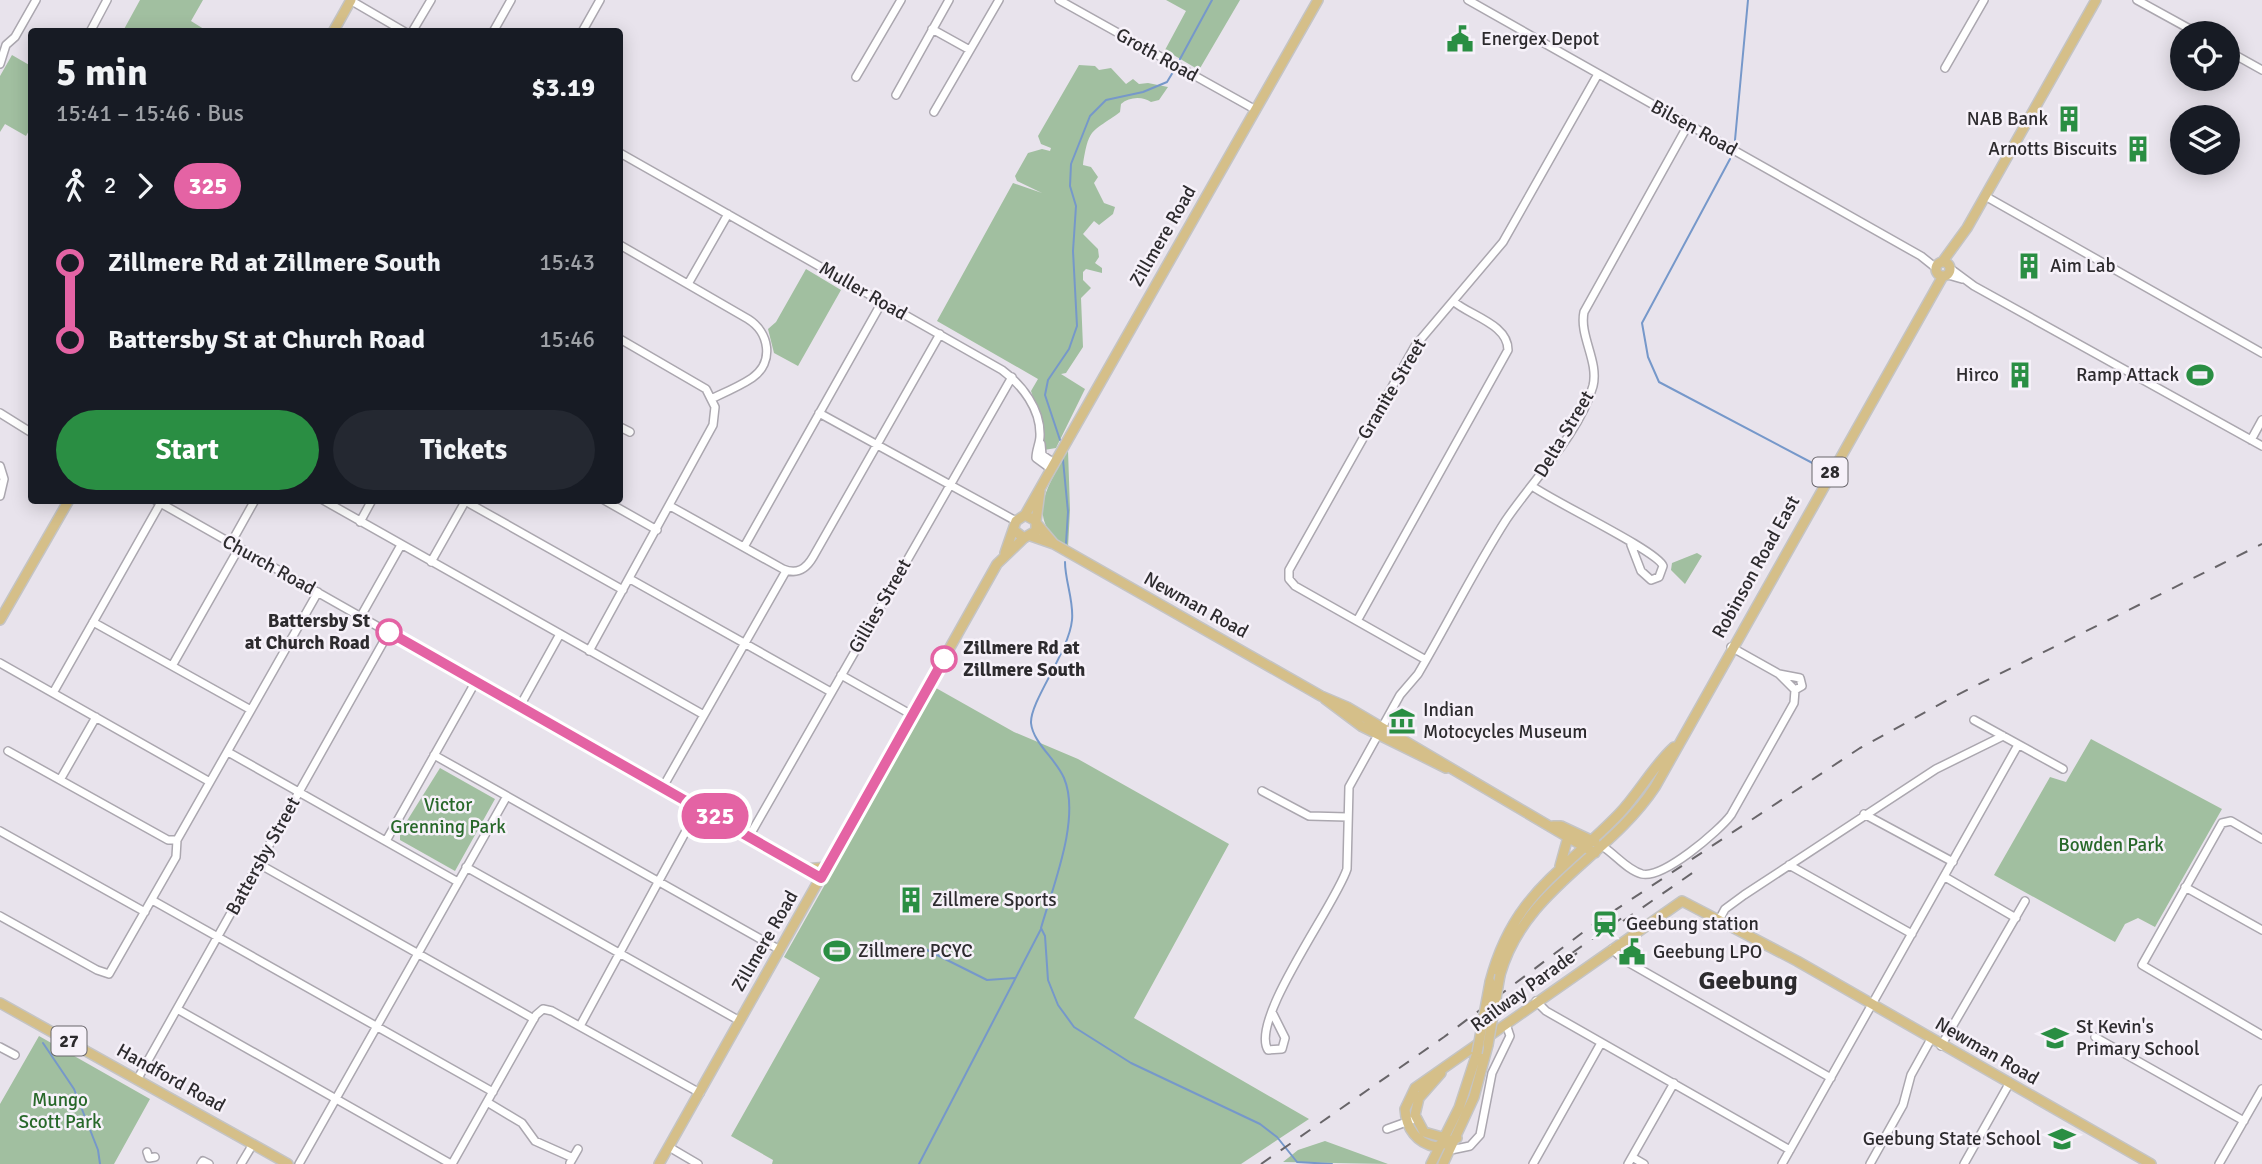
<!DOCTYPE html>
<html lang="en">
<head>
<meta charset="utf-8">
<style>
	:root { --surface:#171b24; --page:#242831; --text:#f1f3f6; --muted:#9ea1a6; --accent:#2a8e43 }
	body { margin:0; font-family:Signika,sans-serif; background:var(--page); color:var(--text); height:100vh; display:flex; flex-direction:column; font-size:26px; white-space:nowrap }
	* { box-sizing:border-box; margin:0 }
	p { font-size:23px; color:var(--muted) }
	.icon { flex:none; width:38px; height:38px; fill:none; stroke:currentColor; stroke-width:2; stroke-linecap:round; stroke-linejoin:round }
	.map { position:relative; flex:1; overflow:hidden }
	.side { position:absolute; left:28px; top:28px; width:595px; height:476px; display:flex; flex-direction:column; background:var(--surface); border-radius:7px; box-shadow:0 4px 18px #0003 }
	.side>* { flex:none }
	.badge { padding:0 14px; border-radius:23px; font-size:24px; line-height:46px }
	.fabs { position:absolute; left:2170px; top:21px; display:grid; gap:14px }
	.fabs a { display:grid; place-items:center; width:70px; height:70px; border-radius:50%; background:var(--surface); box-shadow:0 4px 18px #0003; font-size:35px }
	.map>.badge { position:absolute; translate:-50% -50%; box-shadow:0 0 0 4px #fff }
	.legs { display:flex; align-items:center; gap:10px; height:77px; padding:0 28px; font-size:23px }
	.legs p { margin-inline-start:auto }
	.overview { display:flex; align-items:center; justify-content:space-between; height:119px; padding:0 28px }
	h1 { font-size:38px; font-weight:700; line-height:52px }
	.primary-button { display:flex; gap:14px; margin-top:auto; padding:14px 28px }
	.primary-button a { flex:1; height:80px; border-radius:42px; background:var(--accent); color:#fff; font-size:28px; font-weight:700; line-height:80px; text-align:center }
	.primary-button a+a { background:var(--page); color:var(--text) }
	ul { padding:0 28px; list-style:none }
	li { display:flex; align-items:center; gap:24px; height:77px; font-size:26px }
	li i { display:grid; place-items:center; width:10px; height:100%; margin:0 9px; background:currentColor }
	li i::after { content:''; width:18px; height:18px; margin:-9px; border:5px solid; border-radius:50%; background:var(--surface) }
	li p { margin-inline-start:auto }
	li:first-child i { background:linear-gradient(#0000 50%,currentColor 0) }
	li:last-child i { background:linear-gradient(currentColor 50%,#0000 0) }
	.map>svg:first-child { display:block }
	.green { fill:#a1bfa0 }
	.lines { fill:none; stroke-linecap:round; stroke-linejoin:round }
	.stream { stroke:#7698ca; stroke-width:2 }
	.minor-casing { stroke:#aba7af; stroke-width:10 }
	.major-casing { stroke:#c4c4c4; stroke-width:12 }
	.minor { stroke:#fff; stroke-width:7 }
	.major { stroke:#d5bf89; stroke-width:9 }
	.rail { stroke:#686569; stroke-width:2; stroke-dasharray:12 12; stroke-linecap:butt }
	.major-bridge-casing { stroke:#c4c4c4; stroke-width:12; stroke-linecap:butt }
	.major-bridge { stroke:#d5bf89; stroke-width:9 }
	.line-1-casing { stroke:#fff; stroke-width:16 }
	.line-1 { stroke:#e463a4; stroke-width:10 }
	.stop-1-dot { fill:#fff; stroke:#e463a4; stroke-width:3.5 }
	.labels { text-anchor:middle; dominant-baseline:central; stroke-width:5; stroke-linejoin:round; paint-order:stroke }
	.shield { fill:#f6f1f9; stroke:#69666b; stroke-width:2 }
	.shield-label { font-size:18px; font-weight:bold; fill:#2d2b2e }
	.poi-label { font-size:19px; fill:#2d2b2e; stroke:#f6f1f9; text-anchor:start }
	.street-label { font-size:19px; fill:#2d2b2e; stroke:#f6f1f9 }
	.stop-label { font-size:19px; font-weight:bold; fill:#2d2b2e; stroke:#f6f1f9; text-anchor:end }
	.park-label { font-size:19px; fill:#28682a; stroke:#f6f1f9 }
	.district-label { font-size:26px; font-weight:bold; fill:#2d2b2e; stroke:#f6f1f9 }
</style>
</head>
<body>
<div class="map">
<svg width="2262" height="1164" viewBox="0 0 2262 1164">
	<rect width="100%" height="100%" fill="#e8e3ec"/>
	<!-- green -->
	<path class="green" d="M 140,0 L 203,0 L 191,21 L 207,31 L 123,31 Z
		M 1166,0 L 1240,0 L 1199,70 L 1165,50 L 1186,11 Z
		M 12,55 L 31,66 L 31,127 L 26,136 L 5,124 L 0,132 L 0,76 Z
		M 1079,65 L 1095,66 L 1099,70 L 1111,68 L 1126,84 L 1133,79 L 1139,84 L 1148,83 L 1168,87 L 1159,100 L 1151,102 C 1142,96 1129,97 1121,104 L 1120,112 C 1092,133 1089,126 1083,165 L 1091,167 L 1098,177 L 1094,183 L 1104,203 L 1115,207 L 1113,214 L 1099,225 L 1094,221 L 1083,234 L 1098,249 L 1099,257 L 1095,263 L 1102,268 L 1102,273 L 1086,269 L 1083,272 L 1083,280 L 1091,288 L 1081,298 L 1083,347 L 1066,373 L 1061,374 L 1085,389 L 1056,448 L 1044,450 L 1041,421 L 1031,391 L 1038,379 L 937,321 L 1013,183 L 1042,193 L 1017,181 L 1015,176 L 1028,153 L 1042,149 L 1050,151 L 1051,148 L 1041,144 L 1038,136 Z
		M 806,269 L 841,290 L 798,366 L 774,353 L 768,329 L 776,322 Z
		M 1068,450 L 1070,510 L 1068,547 C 1022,520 1049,485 1068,450 Z
		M 1697,553 L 1702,556 L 1685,584 L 1671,570 L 1672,563 Z
		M 936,688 L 1014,732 L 1078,759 L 1229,844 L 1134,1018 L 1309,1119 L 1241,1164 L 772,1164 L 773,1160 L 731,1136 L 820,978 L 784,957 Z
		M 2091,739 L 2222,809 L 2155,927 L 2138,918 L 2125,924 L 2115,942 L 1994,875 L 2050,777 L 2066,782 Z
		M 440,768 L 495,799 L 455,871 L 400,840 L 400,832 Z
		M 39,1036 L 150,1099 L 114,1164 L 0,1164 L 0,1104 Z
		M 1325,1141 L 1388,1164 L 1283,1162 L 1298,1150 Z"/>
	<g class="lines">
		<!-- stream -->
		<path class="stream" d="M 1180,59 L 1212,0
			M 1735,140 L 1748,0
			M 1730,159 L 1642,323 L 1648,357 L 1659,382 L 1820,467
			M 1060,440 L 1045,395 L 1048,380 L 1069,349 L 1077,326 L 1073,251 L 1076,206 L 1070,186 L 1071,164 L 1090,116 L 1106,100 L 1143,92 L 1167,82 L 1173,72
			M 1063,460 L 1068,512 L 1066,543
			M 1065,562 C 1065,581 1074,601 1072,620 C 1069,652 1030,701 1031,723 C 1033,743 1056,759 1064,778 C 1081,818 1053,886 1041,928 L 1045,936 L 1048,980 L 1058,1005 L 1074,1027 L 1131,1063 L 1260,1124 L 1277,1137 L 1297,1162 L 1332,1164
			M 925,949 L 987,980 L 1015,978
			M 43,1043 L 74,1089 L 98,1150 L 100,1164
			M 919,1164 L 1041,929"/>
		<!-- minor casing -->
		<g class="minor-casing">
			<path id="minor" d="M 350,0 L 405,32
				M 1059,0 L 1256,110
				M 1468,0 L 1921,256 L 1936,268
				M 2137,0 L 2197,33
				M 932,29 L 968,49
				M 90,32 L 107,0
				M 412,32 L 431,0
				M 493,32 L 511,0
				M 582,32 L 600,0
				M 2228,51 L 2262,70
				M 0,64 L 6,45 L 15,37 L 36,0
				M 1945,68 L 1984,0
				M 856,77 L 901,0
				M 896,95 L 949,0
				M 934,112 L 999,0
				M 620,153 L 1002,370 C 1022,385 1041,409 1040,436 C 1040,443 1036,450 1036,458 L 1051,469
				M 1985,196 L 2262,353
				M 620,245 L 748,319 C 769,332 775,362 752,378 C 740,386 726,392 713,398
				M 1951,269 L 1974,286 L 2262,446
				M 1948,275 L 1962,279
				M 688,284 L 728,214
				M 0,413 L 32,433
				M 819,413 L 1016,521
				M 620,427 L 630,432
				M 2251,440 L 2262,420
				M 1041,444 L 1042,455 L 1054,463
				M 0,466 L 4,479 L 0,496
				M 1532,486 C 1554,502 1658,551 1663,566 L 1659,577 L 1651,580 L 1641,571 L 1631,545
				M 155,500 L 821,878
				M 323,500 L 704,715
				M 604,500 L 657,530
				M 465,501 L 623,590
				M 670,506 L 783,569 C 797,575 806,569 813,557 L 940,334
				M 360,522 L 372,500
				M 231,543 L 255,500
				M 744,547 L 882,302
				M 431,562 L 466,500
				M 630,579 L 831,692
				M 361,616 L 401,545
				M 1357,621 L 1508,350 C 1508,324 1470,316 1453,301
				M 93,622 L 251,710
				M 1731,647 L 1779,674 L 1800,678 L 1802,686 L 1795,690
				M 589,651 L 713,425 L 715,407 L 706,389 L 620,339
				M 1426,660 L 1295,586 L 1289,579 L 1289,570 L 1415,346 L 1503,242 L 1598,74
				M 0,663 L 210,782
				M 172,666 L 239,548
				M 841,675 L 912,715
				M 53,693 L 160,504
				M 520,706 L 560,634
				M 1974,720 L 2063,769
				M 8,751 L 168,840 L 177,840
				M 228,752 L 458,882
				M 434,755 L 780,950
				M 60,780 L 96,717
				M 663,787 L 786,571
				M 1262,791 L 1309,816 L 1347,817
				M 1864,814 L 1953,862
				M 0,831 L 145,912
				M 750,835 L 1012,377
				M 2262,839 L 2231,821 L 2222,823 L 2142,965 L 2262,1035
				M 386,841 L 476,681
				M 1602,846 C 1615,854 1627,870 1642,874 C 1663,879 1719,831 1731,815 L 1794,703 L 1795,690 L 1779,674
				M 259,864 L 534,1019
				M 1789,865 L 1912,934
				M 466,867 L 740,1021
				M 1945,877 L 2016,918
				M 2185,887 L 2262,930
				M 152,900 L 493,1092
				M 0,916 L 97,970 L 109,974 L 176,857 L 177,840 L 318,592
				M 1719,920 L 1725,909 L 1744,895 L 1936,769 L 2003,736
				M 1612,949 L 1624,960 L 1831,1078
				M 1536,1001 L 1546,1011 L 1790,1150
				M 177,1009 L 451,1164
				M 1273,1014 L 1285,1038 L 1282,1049 L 1268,1050 C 1249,1020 1336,904 1347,869 L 1349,787 L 1400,695 L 1418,674 C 1448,623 1474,570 1506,520 C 1533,480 1580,433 1593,386 C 1599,361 1579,336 1584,312 L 1688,125
				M 580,1026 L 699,807
				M 2095,1037 L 2244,1121
				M 1941,1046 L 2025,901
				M 0,1047 L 15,1055
				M 137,1080 L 389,632
				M 487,1102 L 522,1123 L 535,1141 L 573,1158
				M 1387,1129 L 1412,1120
				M 669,1147 L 698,1164
				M 1451,1150 L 1470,1146 L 1480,1135 L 1492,1073 L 1510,1036 L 1506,1024
				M 147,1152 L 149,1158 L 155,1157
				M 1632,1157 L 1644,1164
				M 570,1163 L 578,1149
				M 201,1164 L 203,1161 L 209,1164
				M 241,1164 L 253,1144
				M 299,1164 L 507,796
				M 452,1164 L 536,1015 L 543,1009 L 552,1011 L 700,1093
				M 1533,1164 L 1601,1043
				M 1628,1164 L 1674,1083
				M 1782,1164 L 2018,745
				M 1870,1164 L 1903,1105 L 1911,1075 L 1931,1039
				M 1964,1164 L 2009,1084
				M 2219,1164 L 2262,1089"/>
		</g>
		<!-- major casing -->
		<g class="major-casing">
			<path id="major" d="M 333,32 L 351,0
				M 1943,261 L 1967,228 L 2096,0
				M1936 269a7 7 0 1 1 14 0a7 7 0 1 1-14 0Z
				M 1025,515 L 1318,0
				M 1036,521 L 1040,491
				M 1037,524 L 1054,544
				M 1015,531 L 1024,538 L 1036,531 L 1036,521 L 1025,515
				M 1031,536 L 1054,544 L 1321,696 L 1347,707 L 1595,853
				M 1005,553 L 1016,521 L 1025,515
				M 0,620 L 69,500
				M 1325,699 L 1361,726 L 1446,768
				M 1553,826 L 1561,826 L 1595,842
				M 1560,866 L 1568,837
				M 805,869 L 828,867
				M 1500,975 C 1524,889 1609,857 1655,787 L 1943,276
				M 1490,982 C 1513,894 1562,873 1619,814 C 1639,793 1653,766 1674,747
				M 0,1003 L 288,1164
				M 1441,1073 L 1419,1098 L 1415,1115 L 1424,1132 L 1445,1138
				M 1457,1138 L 1436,1147 C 1417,1143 1406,1129 1405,1109 L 1415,1088 L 1682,901 L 1797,961 L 2151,1164
				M 659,1164 L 997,564 L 1024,538
				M 1431,1164 L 1459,1108 L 1477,1053
				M 1443,1164 L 1474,1097 L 1488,1045"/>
		</g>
		<!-- minor -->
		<use href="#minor" class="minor"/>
		<!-- major -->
		<use href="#major" class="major"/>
		<!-- rail -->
		<path class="rail" d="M 1623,921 L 1701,867
			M 1572,953 L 1629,913
			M 1508,1001 L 1580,951
			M 1261,1164 L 1444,1037 L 1594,924 L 1860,748 L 1955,696 L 2262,544"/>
		<!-- major-bridge casing -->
		<g class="major-bridge-casing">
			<path id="major-bridge" d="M 1488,1045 L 1500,975
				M 1477,1053 L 1490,982"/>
		</g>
		<!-- major-bridge -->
		<use href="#major-bridge" class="major-bridge"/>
	</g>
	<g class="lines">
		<!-- line-1 casing -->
		<g class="line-1-casing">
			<path id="line-1" d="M 389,632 L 821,878 L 944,659"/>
		</g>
		<!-- line-1 -->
		<use href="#line-1" class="line-1"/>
	</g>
	<!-- icons -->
	<defs>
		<g id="civic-bare" transform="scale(2.1)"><path d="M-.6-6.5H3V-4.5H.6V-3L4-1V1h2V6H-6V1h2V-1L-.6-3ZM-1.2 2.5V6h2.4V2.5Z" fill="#2a8e43" stroke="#f6f1f9" stroke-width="2.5" paint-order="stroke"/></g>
		<g id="building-bare" transform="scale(2.1)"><path d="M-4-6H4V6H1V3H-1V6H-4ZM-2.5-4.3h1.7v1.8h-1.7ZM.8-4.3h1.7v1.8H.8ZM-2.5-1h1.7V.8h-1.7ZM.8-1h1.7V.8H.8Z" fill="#2a8e43" stroke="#f6f1f9" stroke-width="2.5" paint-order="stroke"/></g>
		<g id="stadium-bare" transform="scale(2.1)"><path d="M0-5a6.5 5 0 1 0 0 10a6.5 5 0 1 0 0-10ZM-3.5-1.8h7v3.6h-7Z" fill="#2a8e43" stroke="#f6f1f9" stroke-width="2.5" paint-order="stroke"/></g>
		<g id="museum-bare" transform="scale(2.1)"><path d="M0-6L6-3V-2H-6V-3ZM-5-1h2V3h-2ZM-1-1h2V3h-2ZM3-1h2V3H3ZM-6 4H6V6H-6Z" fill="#2a8e43" stroke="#f6f1f9" stroke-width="2.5" paint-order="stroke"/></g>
		<g id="station-bare" transform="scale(2.1)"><path d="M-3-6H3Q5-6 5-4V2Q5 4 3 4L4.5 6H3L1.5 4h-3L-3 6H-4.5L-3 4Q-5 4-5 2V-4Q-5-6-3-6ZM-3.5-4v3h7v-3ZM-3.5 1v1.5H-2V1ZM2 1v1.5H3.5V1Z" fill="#2a8e43" stroke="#f6f1f9" stroke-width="2.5" paint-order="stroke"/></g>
		<g id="school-bare" transform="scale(2.1)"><path d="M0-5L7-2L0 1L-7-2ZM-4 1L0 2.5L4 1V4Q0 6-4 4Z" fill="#2a8e43" stroke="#f6f1f9" stroke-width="2.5" paint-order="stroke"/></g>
	</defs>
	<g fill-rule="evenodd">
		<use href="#civic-bare" x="1460" y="39"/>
		<use href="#building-bare" x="2069" y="119"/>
		<use href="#building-bare" x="2138" y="149"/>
		<use href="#building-bare" x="2029" y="266"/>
		<use href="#building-bare" x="2020" y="375"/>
		<use href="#stadium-bare" x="2200" y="375"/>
		<use href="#museum-bare" x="1402" y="721"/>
		<use href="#building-bare" x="911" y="900"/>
		<use href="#station-bare" x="1605" y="924"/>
		<use href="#stadium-bare" x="837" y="951"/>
		<use href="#civic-bare" x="1632" y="952"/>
		<use href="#school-bare" x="2055" y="1038"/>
		<use href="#school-bare" x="2062" y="1139"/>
	</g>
	<!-- markers -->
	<g class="stop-1-dot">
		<circle cx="389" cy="632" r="12"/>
		<circle cx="944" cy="659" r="12"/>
	</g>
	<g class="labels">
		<!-- shield labels -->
		<g class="shield">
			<rect x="1812.5" y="457.5" width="35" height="29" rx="5"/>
			<rect x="51.5" y="1026.5" width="35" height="29" rx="5"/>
		</g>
		<g class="shield-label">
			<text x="1830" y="472">28</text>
			<text x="69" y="1041">27</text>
		</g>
		<!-- poi labels -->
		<g class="poi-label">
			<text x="1481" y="39">Energex Depot</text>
			<text x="2048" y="119" text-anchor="end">NAB Bank</text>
			<text x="2117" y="149" text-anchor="end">Arnotts Biscuits</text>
			<text x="2050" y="266">Aim Lab</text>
			<text x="1999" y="375" text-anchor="end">Hirco</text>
			<text x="2179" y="375" text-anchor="end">Ramp Attack</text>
			<text x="1423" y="710">Indian<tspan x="1423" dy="22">Motocycles Museum</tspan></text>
			<text x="932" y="900">Zillmere Sports</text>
			<text x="1626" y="924">Geebung station</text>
			<text x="858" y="951">Zillmere PCYC</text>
			<text x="1653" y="952">Geebung LPO</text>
			<text x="2076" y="1027">St Kevin's<tspan x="2076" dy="22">Primary School</tspan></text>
			<text x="2041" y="1139" text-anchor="end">Geebung State School</text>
		</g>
		<!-- street labels -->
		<g class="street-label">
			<text transform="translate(1157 55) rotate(29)">Groth Road</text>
			<text transform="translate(1694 128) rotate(29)">Bilsen Road</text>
			<text transform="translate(1163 236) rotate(-60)">Zillmere Road</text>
			<text transform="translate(863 291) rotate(30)">Muller Road</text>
			<text transform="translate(1392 389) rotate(-59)">Granite Street</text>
			<text transform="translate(1564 434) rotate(-59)">Delta Street</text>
			<text transform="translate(269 565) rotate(29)">Church Road</text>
			<text transform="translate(1756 567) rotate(-61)">Robinson Road East</text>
			<text transform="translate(1196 605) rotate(29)">Newman Road</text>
			<text transform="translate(880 606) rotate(-60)">Gillies Street</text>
			<text transform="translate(263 856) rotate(-61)">Battersby Street</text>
			<text transform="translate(765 941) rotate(-60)">Zillmere Road</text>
			<text transform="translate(1523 991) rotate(-36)">Railway Parade</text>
			<text transform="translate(1987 1051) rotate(30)">Newman Road</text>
			<text transform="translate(171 1078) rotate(29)">Handford Road</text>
		</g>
		<!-- stop labels -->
		<g class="stop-label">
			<text x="370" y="621">Battersby St<tspan x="370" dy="22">at Church Road</tspan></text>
			<text x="963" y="648" text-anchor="start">Zillmere Rd at<tspan x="963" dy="22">Zillmere South</tspan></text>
		</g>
		<!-- park labels -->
		<g class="park-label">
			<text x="448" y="805">Victor<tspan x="448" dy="22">Grenning Park</tspan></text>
			<text x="2111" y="845">Bowden Park</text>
			<text x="60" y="1100">Mungo<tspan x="60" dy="22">Scott Park</tspan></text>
		</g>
		<!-- district labels -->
		<g class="district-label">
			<text x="1748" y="981">Geebung</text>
		</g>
	</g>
</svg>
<div class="fabs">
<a><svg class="icon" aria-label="locate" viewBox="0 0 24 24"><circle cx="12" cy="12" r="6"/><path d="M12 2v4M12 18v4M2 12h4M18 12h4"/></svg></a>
<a><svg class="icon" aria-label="layers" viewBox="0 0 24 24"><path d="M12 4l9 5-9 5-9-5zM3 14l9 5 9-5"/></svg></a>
</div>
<b class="badge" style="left:715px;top:816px;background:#e463a4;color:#fff">325</b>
<section class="side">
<div class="overview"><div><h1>5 min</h1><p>15:41 – 15:46 · Bus</p></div><b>$3.19</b></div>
<div class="legs"><svg class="icon" aria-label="walk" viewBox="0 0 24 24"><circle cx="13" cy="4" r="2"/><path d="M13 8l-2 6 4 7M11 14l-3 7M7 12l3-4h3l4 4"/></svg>2<svg class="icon" aria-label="forward" viewBox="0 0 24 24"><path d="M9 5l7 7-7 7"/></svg><b class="badge" style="background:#e463a4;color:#fff">325</b></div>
<ul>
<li><i style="color:#e463a4"></i><b>Zillmere Rd at Zillmere South</b><p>15:43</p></li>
<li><i style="color:#e463a4"></i><b>Battersby St at Church Road</b><p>15:46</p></li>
</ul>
<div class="primary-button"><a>Start</a><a>Tickets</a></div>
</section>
</div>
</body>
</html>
